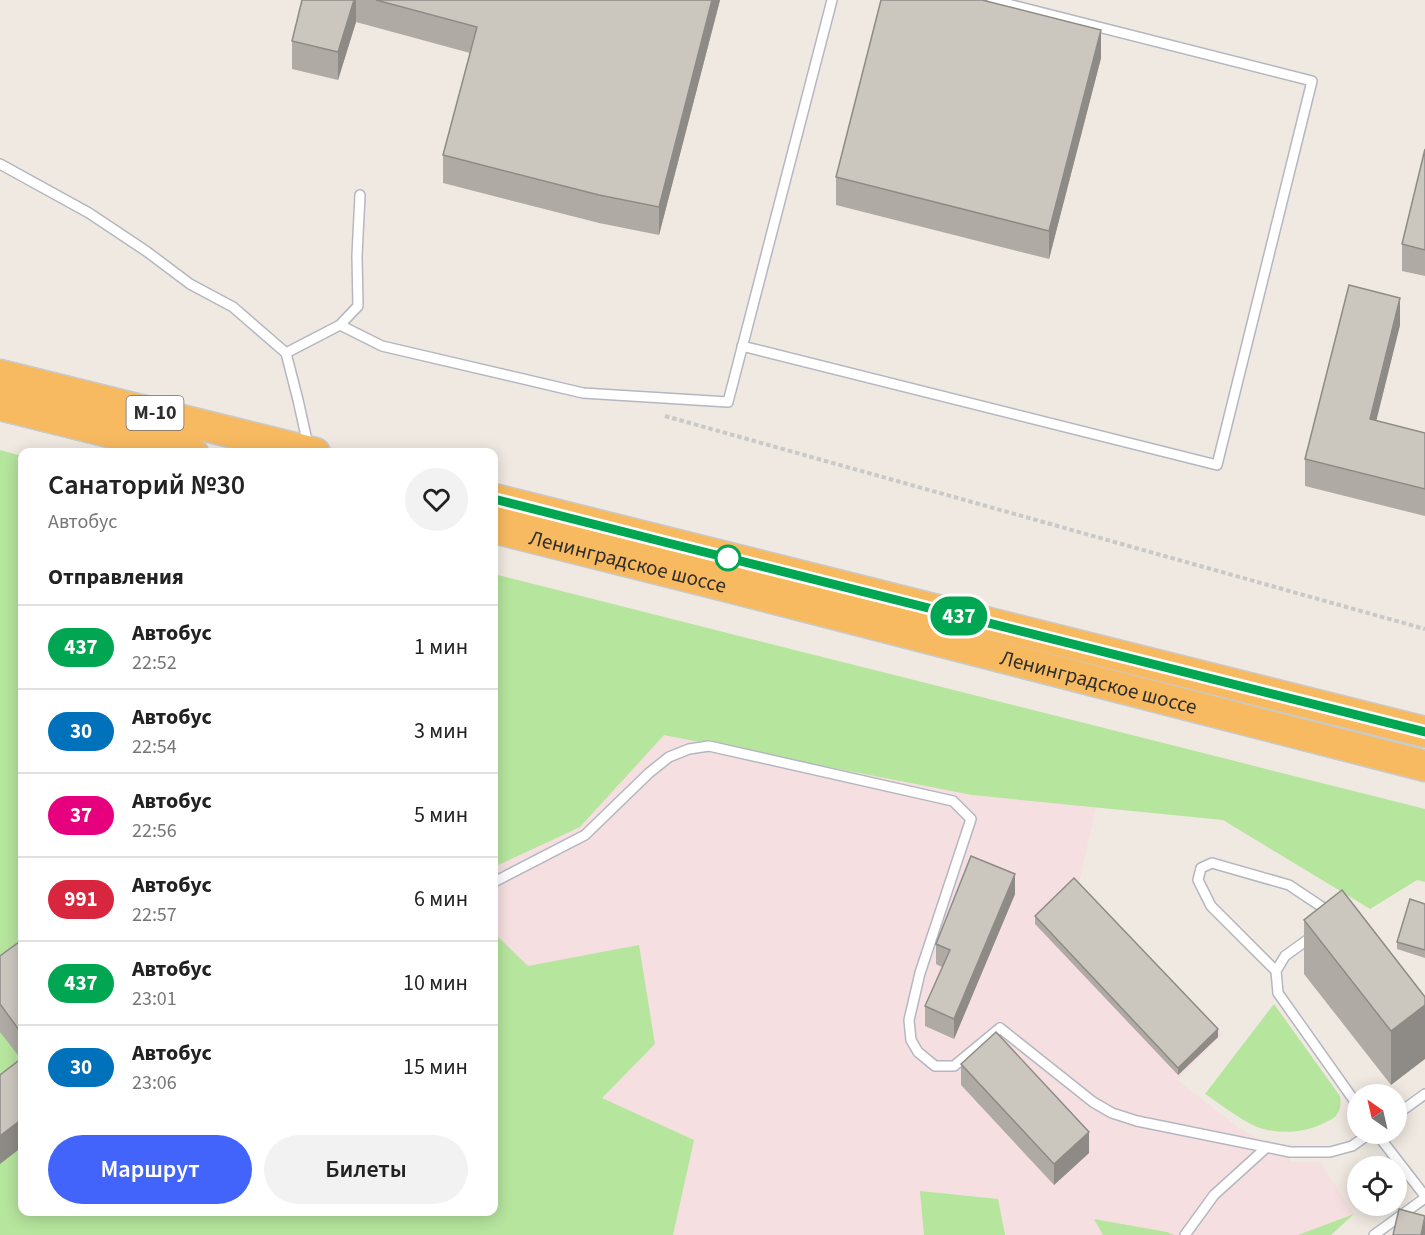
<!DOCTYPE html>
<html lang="ru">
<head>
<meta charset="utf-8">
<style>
	:root { --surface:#fff; --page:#f2f2f2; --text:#222; --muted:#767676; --line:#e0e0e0; --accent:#4264fb }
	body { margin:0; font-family:"Source Sans 3",sans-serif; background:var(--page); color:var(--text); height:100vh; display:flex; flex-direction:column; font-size:22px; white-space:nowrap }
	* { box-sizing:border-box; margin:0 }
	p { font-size:20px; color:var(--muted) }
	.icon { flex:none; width:33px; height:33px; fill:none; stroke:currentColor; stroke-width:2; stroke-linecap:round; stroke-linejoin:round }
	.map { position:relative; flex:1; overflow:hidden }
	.details { position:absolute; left:18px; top:448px; width:480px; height:768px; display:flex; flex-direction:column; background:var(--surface); border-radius:12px; box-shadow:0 3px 15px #0003 }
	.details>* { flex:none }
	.badge { padding:0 12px; border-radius:20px; font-size:21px; line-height:39px }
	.needle { width:39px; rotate:326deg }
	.controls { position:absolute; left:1347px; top:1084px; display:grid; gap:12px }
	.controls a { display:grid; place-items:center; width:60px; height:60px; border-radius:50%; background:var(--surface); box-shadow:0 3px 15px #0003; font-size:30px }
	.map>.badge { position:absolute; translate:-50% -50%; box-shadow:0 0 0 3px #fff }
	h2 { padding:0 30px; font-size:22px; line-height:54px }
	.round { display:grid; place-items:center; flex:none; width:63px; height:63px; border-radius:32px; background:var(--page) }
	.headline { display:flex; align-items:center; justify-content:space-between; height:102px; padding:0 30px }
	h1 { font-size:28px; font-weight:600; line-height:45px }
	.button { display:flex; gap:12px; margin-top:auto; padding:12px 30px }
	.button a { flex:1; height:69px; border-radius:36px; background:var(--accent); color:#fff; font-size:24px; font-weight:600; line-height:69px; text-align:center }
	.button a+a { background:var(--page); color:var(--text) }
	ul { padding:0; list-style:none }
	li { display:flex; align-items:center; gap:18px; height:84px; padding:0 30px; border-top:2px solid var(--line) }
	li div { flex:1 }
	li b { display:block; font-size:22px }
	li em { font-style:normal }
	li .badge { min-width:66px; font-weight:700; text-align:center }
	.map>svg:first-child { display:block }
	.medical { fill:#f5dfe0 }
	.green { fill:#b6e59e }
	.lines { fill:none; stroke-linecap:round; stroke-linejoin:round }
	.service-casing { stroke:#b4b7c1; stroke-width:12 }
	.trunk-casing { stroke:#c9c9c9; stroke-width:33 }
	.path { stroke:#c9c9c9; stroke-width:4; stroke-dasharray:4.5 3; stroke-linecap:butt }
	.service { stroke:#fff; stroke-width:9 }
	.trunk { stroke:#f8ba60; stroke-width:30 }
	.wall { fill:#afaba4 }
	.shaded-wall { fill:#8e8b86 }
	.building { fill:#cbc7bf; stroke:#8e8b86; stroke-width:1.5 }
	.line-casing { stroke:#fff; stroke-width:14 }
	.line { stroke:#00a651; stroke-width:9 }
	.stop-dot { fill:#fff; stroke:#00a651; stroke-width:3 }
	.labels { text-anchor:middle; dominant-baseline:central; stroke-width:6; stroke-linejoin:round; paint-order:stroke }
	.shield { fill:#fff; stroke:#6d6d6d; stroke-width:1.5 }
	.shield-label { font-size:20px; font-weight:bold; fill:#2e2e2e }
	.street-label { font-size:21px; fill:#2e2e2e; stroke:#fff }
</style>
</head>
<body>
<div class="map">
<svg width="1425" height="1235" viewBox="0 0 1425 1235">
	<rect width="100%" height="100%" fill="#efe9e1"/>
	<!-- medical -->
	<path class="medical" d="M 22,535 L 22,1212 L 494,1212 L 494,640 L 1105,768 L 1079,883 L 1223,1034 L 1177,1080 L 1239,1128 L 1254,1137 L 1272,1144 L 1289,1145 L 1290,1162 L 1320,1162 L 1354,1214 L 1331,1235 L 0,1235 Z"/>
	<!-- green -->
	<path class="green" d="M 0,450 L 22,456 L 22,1212 L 494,1212 L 494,933 L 528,966 L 639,945 L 655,1044 L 602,1098 L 694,1140 L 673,1235 L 0,1235 Z
		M 494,574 L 1425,809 L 1425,882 L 1417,880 L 1370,909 L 1223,820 L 972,795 L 664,735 L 580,827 L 494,867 Z
		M 1274,1004 L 1340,1096 C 1341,1103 1341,1108 1337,1114 C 1335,1118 1330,1120 1326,1122 C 1306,1133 1279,1135 1257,1127 C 1239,1119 1222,1105 1205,1094 Z
		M 920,1191 L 998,1199 L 1005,1235 L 924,1235 Z
		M 1354,1214 L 1331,1235 L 1298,1235 Z
		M 1094,1219 L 1167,1232 L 1174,1235 L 1103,1235 Z"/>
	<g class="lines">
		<!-- service casing -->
		<g class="service-casing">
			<path id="service" d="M 0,164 L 89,213 L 146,251 L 190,284 L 233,307 L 286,353 L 298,400 L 308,445
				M 340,325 L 382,346 L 583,393 L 728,402 L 832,0
				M 742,346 L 1217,465 L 1312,81 L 992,0
				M 286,353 L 340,325 L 358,306 L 357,256 L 360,195
				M 494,882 L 585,835 L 649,773 L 669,757 L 689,749 L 709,746 L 953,801 L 971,819 L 920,973 L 909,1020 L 911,1040 L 918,1052 L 935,1066 L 954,1066 L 1000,1028 L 1093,1102 L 1112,1113 L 1137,1121 L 1290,1152 L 1330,1152 L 1352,1146 L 1369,1134
				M 1314,935 L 1285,956 L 1276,971 L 1278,993 L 1358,1106
				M 1276,971 L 1211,906 L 1198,880 L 1201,868 L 1212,863 L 1289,885 L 1331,913
				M 1396,1115 L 1425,1094
				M 1377,1134 L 1425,1196
				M 1185,1235 L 1214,1195 L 1267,1147
				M 1374,1235 L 1425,1198"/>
		</g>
		<!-- trunk casing -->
		<g class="trunk-casing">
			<g id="trunk">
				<path d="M 0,375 L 315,453"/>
				<path d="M 0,405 L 193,453"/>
				<path d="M 494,499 L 1425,732"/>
				<path id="s1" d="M 494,528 L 721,585 L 1425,766"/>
			</g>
		</g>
		<!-- path -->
		<path class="path" d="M 665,416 L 1425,629"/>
		<!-- service -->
		<use href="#service" class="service"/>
		<!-- trunk -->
		<use href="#trunk" class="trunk"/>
	</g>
	<!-- wall -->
	<path class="wall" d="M 302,0 L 720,0 L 659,235 L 599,223 L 443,183 L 443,155 L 470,53 L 356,22 L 338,80 L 292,69 L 292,41 Z
		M 1101,58 L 1049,259 L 836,205 L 836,177 Z
		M 1425,149 L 1425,276 L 1402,271 L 1402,244 Z
		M 1400,325 L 1376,421 L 1425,433 L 1425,516 L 1305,486 L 1305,459 Z
		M 1015,894 L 954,1039 L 925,1026 L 925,1006 L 942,967 L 936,964 L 936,944 Z
		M 1425,904 L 1425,958 L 1397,949 L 1397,942 Z
		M 1035,916 L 1218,1037 L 1178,1075 L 1035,924 Z
		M 1304,920 L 1425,997 L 1391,1085 L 1304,974 Z
		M 22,947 L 22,1147 L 21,1059 L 0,1032 L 0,956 Z
		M 961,1064 L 1089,1153 L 1054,1185 L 961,1085 Z"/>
	<!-- shaded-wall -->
	<path class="shaded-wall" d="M 354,0 L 356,0 L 356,22 L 338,80 L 338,52 Z
		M 712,0 L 720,0 L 659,235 L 659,207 Z
		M 1101,30 L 1101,58 L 1049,259 L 1049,231 Z
		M 1400,298 L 1400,325 L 1370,446 L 1370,419 Z
		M 1015,874 L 1015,894 L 954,1039 L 954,1019 Z
		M 1425,1005 L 1425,1059 L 1391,1085 L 1391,1031 Z
		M 1218,1029 L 1218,1037 L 1178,1075 L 1178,1068 Z
		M 22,1119 L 22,1147 L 0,1164 L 0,1136 Z
		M 1089,1132 L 1089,1153 L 1054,1185 L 1054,1164 Z
		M 1425,1218 L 1425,1235 L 1421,1235 Z"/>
	<!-- building -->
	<path class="building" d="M 302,0 L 354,0 L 338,52 L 292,41 Z
		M 376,0 L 712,0 L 659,207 L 599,195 L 443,155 L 477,27 Z
		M 881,0 L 982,0 L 1101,30 L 1049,231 L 836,177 Z
		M 1425,149 L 1425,250 L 1402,244 Z
		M 1349,285 L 1400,298 L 1370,419 L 1425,433 L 1425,489 L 1305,459 Z
		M 971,856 L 1015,874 L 954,1019 L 925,1006 L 950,950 L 936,944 Z
		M 1074,878 L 1218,1029 L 1178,1068 L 1035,916 Z
		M 1342,890 L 1425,997 L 1425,1005 L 1391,1031 L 1304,920 Z
		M 1410,899 L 1425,904 L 1425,950 L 1397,942 Z
		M 19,942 L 22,947 L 22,1034 L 0,1004 L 0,956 Z
		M 996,1032 L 1089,1132 L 1054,1164 L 961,1064 Z
		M 22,1058 L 22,1119 L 0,1136 L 0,1075 Z
		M 1399,1209 L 1425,1216 L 1421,1235 L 1393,1235 Z"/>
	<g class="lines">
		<!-- line casing -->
		<g class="line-casing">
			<path id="line" d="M 494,499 L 668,543 L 1425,732"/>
		</g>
		<!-- line -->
		<use href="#line" class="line"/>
	</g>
	<!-- markers -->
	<circle class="stop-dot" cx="728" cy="558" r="12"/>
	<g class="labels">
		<!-- shield labels -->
		<rect class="shield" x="126.5" y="396" width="57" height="34" rx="4.5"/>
		<g class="shield-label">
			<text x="155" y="413">М-10</text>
		</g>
		<!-- street labels -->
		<g class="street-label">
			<text stroke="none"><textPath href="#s1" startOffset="138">Ленинградское шоссе</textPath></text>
			<text stroke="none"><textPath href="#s1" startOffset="624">Ленинградское шоссе</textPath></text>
		</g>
	</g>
</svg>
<div class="controls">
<a><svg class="needle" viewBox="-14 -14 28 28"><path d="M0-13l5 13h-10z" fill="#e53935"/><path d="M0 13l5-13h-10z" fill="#767676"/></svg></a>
<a><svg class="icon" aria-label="locate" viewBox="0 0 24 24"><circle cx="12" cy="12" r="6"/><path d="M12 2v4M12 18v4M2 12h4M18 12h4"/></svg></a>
</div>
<b class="badge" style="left:959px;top:616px;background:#00a651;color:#fff">437</b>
<section class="details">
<div class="headline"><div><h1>Санаторий №30</h1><p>Автобус</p></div><a class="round"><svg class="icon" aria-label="heart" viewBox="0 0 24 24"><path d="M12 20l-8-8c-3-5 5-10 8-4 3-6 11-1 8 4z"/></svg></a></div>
<h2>Отправления</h2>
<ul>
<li><span class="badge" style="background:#00a651;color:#fff">437</span><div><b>Автобус</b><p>22:52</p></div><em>1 мин</em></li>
<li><span class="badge" style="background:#0072bc;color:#fff">30</span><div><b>Автобус</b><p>22:54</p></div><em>3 мин</em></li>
<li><span class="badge" style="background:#e6007e;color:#fff">37</span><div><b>Автобус</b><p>22:56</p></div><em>5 мин</em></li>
<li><span class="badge" style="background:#d7263d;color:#fff">991</span><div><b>Автобус</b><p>22:57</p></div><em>6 мин</em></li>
<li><span class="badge" style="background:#00a651;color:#fff">437</span><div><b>Автобус</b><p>23:01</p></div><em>10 мин</em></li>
<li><span class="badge" style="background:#0072bc;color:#fff">30</span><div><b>Автобус</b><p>23:06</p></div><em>15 мин</em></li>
</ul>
<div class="button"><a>Маршрут</a><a>Билеты</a></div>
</section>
</div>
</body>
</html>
